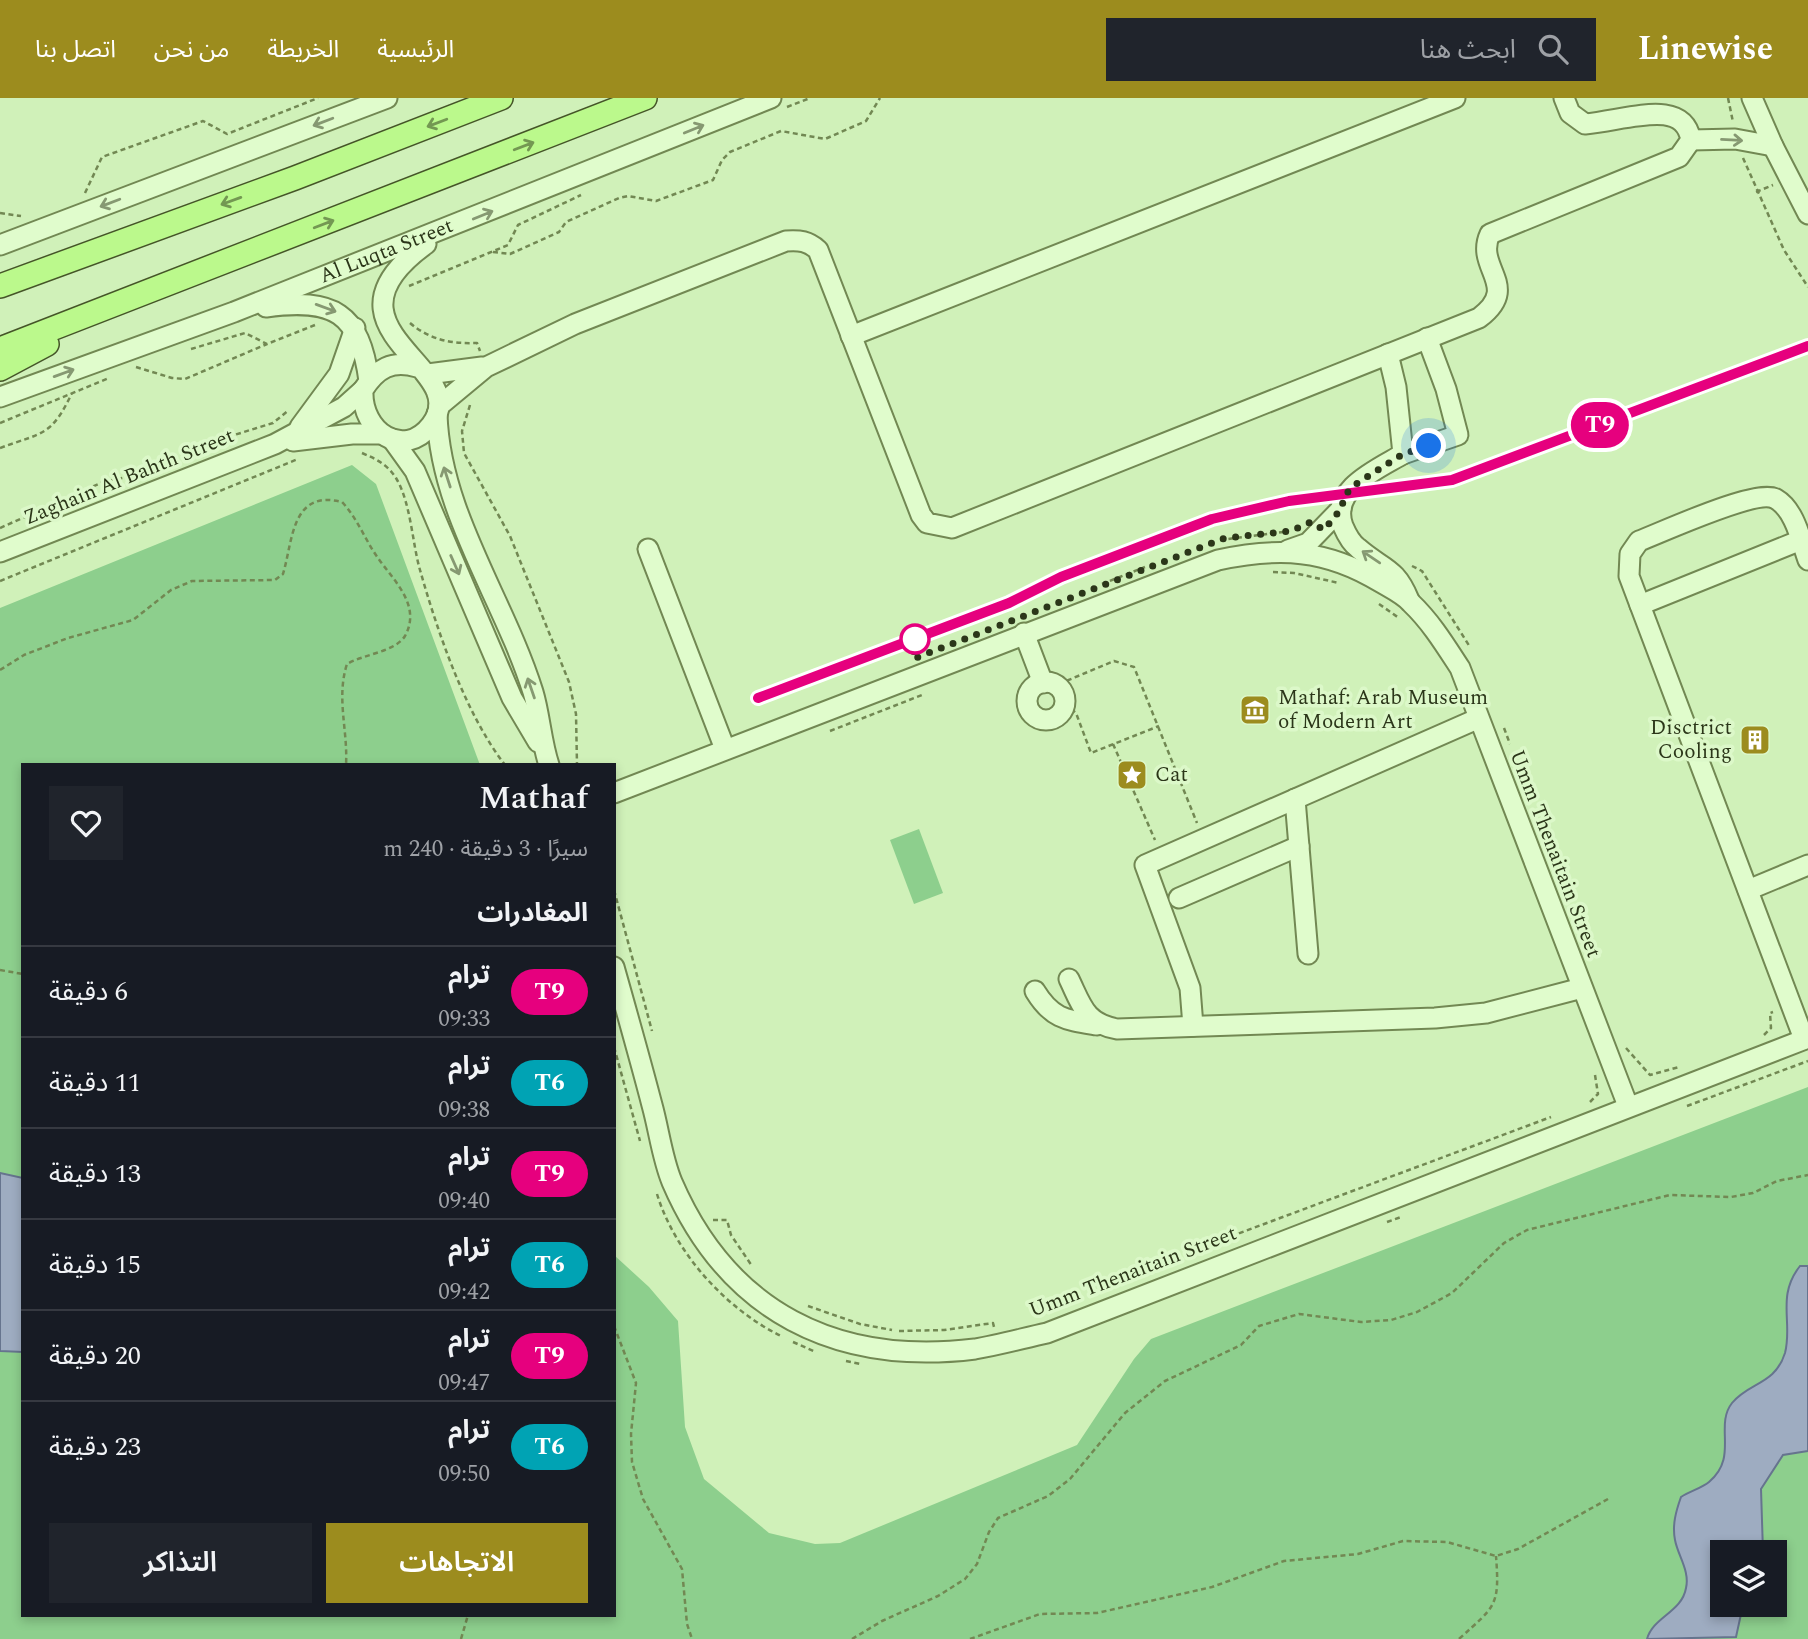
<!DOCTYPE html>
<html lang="ar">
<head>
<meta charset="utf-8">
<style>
	:root { --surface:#171b24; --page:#20242c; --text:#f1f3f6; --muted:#9ea1a6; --line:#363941; --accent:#9c8c1e }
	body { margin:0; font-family:Spectral,"Noto Sans Arabic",serif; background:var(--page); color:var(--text); direction:rtl; height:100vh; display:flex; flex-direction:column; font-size:26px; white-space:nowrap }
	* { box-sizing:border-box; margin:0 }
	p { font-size:23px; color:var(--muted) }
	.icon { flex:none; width:38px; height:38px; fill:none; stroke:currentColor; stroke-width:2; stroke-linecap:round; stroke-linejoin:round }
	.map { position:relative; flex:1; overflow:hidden; direction:ltr }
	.side { position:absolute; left:21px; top:665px; width:595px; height:854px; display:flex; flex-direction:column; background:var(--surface); border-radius:0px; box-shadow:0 4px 10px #0003; direction:rtl }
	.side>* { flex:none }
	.badge { padding:0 14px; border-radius:23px; font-size:24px; line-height:46px }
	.fabs { position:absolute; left:1710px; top:1442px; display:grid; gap:14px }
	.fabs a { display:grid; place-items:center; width:77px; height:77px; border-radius:0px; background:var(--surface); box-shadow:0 4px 10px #0003; font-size:35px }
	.you { position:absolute; width:35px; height:35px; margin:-18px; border:5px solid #fff; border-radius:50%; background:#1a73e8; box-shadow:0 0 0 10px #1a73e833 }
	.map>.badge { position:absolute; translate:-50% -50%; box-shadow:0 0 0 4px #fff }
	h2 { padding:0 28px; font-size:26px; line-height:63px }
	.round { display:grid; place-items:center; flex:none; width:74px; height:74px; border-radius:0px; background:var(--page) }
	.summary { display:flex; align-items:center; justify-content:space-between; height:119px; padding:0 28px }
	h1 { font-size:33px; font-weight:600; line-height:52px }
	.button { display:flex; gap:14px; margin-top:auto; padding:14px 28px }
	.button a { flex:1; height:80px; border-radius:0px; background:var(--accent); color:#fff; font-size:28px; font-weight:600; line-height:80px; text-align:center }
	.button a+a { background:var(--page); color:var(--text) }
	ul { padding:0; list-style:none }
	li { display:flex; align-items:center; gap:21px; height:91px; padding:0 28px; border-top:2px solid var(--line) }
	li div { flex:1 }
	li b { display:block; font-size:26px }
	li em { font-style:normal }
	li .badge { min-width:77px; font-weight:700; text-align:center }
	header { display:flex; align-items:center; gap:42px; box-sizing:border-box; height:98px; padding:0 35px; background:var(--accent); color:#fff }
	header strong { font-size:33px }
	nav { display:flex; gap:38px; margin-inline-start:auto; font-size:24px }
	.search { width:490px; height:63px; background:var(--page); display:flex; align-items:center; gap:18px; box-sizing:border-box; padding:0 24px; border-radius:0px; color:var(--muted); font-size:26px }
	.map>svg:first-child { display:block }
	.green { fill:#8dcf8d; fill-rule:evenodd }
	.water { fill:#9eacc1; stroke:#66748e; stroke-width:2 }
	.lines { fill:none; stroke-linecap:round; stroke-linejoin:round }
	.minor-casing { stroke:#728853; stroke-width:23 }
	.major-casing { stroke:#455528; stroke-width:26 }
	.path { stroke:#728853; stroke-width:2.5; stroke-dasharray:5 3.5; stroke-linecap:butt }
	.minor { stroke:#e0fccc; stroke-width:19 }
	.major { stroke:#bbf98c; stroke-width:23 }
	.tram { stroke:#2b3619; stroke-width:2 }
	.oneway { stroke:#869972 }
	.oneway2 { stroke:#739852 }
	.line-casing { stroke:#fff; stroke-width:16 }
	.line { stroke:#e6007e; stroke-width:10 }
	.walk { stroke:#2b3619; stroke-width:7; stroke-dasharray:0 12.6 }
	.stop-dot { fill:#fff; stroke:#e6007e; stroke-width:3.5 }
	.labels { text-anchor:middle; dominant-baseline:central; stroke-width:7; stroke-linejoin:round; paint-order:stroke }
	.street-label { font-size:21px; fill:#2b3619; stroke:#dcf8c9 }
	.poi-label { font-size:21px; fill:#2b3619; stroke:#dcf8c9; text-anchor:start }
</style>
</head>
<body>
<header>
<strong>Linewise</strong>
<div class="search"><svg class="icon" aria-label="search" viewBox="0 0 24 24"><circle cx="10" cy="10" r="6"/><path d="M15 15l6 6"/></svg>ابحث هنا</div>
<nav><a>الرئيسية</a><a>الخريطة</a><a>من نحن</a><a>اتصل بنا</a></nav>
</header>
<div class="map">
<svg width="1808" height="1541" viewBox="0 0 1808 1541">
	<rect width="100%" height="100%" fill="#d0f1b9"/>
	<!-- green -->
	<path class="green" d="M 352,367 L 376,386 L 480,667 L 23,667 L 23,1517 L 614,1517 L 614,1157 L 649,1189 L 678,1223 L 685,1329 L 704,1381 L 769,1435 L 815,1446 L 840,1445 L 1077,1347 L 1134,1261 L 1151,1241 L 1808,989 L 1808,1541 L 0,1541 L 0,510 ZM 1722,1454 L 1774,1454 L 1774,1507 L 1722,1507 Z
		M 919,731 L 943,795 L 914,806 L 890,742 Z"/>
	<!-- water -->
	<path class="water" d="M 0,1075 L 23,1080 L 23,1254 L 0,1253 Z
		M 1800,1168 L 1808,1168 L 1808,1353 L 1783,1357 L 1761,1391 L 1763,1454 L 1722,1454 L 1722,1507 L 1743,1507 L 1736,1539 L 1647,1541 C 1653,1519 1682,1514 1686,1490 C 1690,1473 1678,1458 1675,1442 C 1672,1427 1676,1413 1681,1399 C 1690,1393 1702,1390 1709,1384 C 1739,1359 1714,1328 1732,1305 C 1749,1284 1775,1287 1785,1255 C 1793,1225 1776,1198 1800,1168 Z"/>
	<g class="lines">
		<!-- minor casing -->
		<g class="minor-casing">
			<g id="minor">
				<path d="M 1752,0 L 1773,48 L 1808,116"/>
				<path d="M 1691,42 L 1735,41 L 1773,48"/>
				<path d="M 0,147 L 387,0"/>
				<path d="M 266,209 C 333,200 360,214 369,283"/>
				<path d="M 851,238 L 1455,0"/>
				<path d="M 1388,256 L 1396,289 L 1403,356 C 1378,371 1329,391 1343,428 C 1346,435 1351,445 1358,450 C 1383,472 1395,468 1409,502"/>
				<path d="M 417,269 C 392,262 377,270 363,292 C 361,334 404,362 431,327 C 477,269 307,232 426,146"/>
				<path d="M 428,276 L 482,269"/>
				<path id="s1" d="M 0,299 L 234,214 L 771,0"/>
				<path d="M 439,308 L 486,269 L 575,226 L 786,143 C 800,142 808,143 818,152 L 921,417 L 927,425 L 952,430 L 1479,220 C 1522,188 1474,170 1490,136 L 1679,59 L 1691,42 C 1683,0 1632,21 1585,26 L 1570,15 L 1564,0"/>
				<path d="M 437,316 C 440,415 504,501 533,594 C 540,617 541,643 549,667"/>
				<path d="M 300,329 L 339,276 L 355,230"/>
				<path d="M 392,341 L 415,373 L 512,600 L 538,644"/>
				<path d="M 293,343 L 352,336 L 381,336"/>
				<path d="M 1403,356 L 1458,337 L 1446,291 L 1427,240"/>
				<path d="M 648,451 L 725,651"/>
				<path d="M 1288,452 L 1308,445 L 1341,411"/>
				<path d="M 0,454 L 275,346 L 344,309 L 363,292"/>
				<path d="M 1640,507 L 1801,442"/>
				<path d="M 1024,535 L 1043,585"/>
				<circle cx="1046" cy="603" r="19"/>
				<path d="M 614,695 L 1218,462 C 1279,449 1326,451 1380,484 C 1390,490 1403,496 1411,505 C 1431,524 1445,547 1460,570 L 1628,1008"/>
				<path d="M 1295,701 L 1308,856"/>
				<path d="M 1748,792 L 1808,767"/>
				<path d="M 1179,800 L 1299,748"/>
				<path d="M 614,869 C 627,915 640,961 652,1007 C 659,1032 662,1060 672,1084 C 728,1214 836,1268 975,1251 C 999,1247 1024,1240 1047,1235 L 1808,940"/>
				<path d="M 1069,881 C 1082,908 1085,925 1117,931 L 1435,920 L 1486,915 L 1582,890"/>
				<path d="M 1035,893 C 1052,921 1066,922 1097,927"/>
				<path d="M 1193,928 L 1190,890 L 1145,767 L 1477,621"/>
				<path d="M 1804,941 L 1629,478 L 1630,456 L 1639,443 C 1663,434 1757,390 1776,401 C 1795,412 1801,443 1808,462"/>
			</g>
		</g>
		<!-- major casing -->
		<g class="major-casing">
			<path id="major" d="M 0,188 L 295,80 L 501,0
				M 0,251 L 645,0
				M 0,271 L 47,246"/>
		</g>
		<!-- path -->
		<path class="path" d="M 1728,0 L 1733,24
			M 787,9 L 810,0
			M 1743,60 L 1784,152 L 1808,189
			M 1756,94 L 1773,87
			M 85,95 L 102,59 L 203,23 L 227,36 L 318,0
			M 0,115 L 21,118
			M 493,154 L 510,156 L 559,134 L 566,124 L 619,100 L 628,98 L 656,103 L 713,82 L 722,62 L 730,54 L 781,33 L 825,41 L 866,23 L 880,0
			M 409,188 L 508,147 L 518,127 L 581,97
			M 410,225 C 430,242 452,246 477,245 L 480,253
			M 191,251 L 245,235 L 267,246 L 315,227
			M 136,269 L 172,280 L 185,281 L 267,246
			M 470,307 L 462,333 L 464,355 L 510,438 L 569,584 L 576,616 L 577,667
			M 0,325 L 109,280
			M 0,350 C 43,334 51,339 72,295
			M 362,355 C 376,361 387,366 396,380 C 411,405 412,444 420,472 C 438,535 465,615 505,667
			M 0,430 L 103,384 L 137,377 L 166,367 L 205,346 L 273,325 L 289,312
			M 1220,442 L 1283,434
			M 1412,468 L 1422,473 L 1470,549
			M 1273,474 L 1294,475 L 1339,485
			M 0,483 L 298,361
			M 1102,486 L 1145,469
			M 1379,506 L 1399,520
			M 0,572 L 24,557 L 68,540 L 133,522 L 171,492 L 192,483 L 275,482 L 283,476 C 293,443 291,391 342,404 C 358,421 365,442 378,460 C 393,482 422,507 405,538 C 395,554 364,556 347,566 C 336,600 348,632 346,667
			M 1059,586 L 1114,563 L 1134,569 L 1197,725
			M 1065,605 L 1076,615 L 1091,655 L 1159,628
			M 1504,630 L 1510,646
			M 830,633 L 922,597
			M 1113,646 L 1155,742
			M 614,792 L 652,933
			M 0,872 L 23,876
			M 1764,937 L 1771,930 L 1770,915 L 1773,914
			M 614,949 L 640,1043
			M 1626,950 L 1650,977 L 1679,969
			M 1590,1004 L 1598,996 L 1595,977
			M 1687,1008 L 1808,963
			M 657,1096 C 675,1155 726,1211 781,1238
			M 713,1122 L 727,1122 L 731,1137 L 752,1168
			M 1387,1124 L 1401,1119
			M 1207,1154 L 1205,1148 L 1551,1019
			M 808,1208 L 860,1226 L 892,1232
			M 614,1228 L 636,1285 L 631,1336 L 632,1364 L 643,1401 L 682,1471 L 687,1526 L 692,1541
			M 899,1233 L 944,1232 L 993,1225 L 994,1229
			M 793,1244 L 816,1254
			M 846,1263 L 860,1266
			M 461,1541 L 468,1517
			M 852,1541 L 882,1523 L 938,1498 L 965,1481 L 977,1466 L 989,1434 L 998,1420 L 1048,1398 L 1070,1381 L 1125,1315 L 1165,1283 L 1241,1247 L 1259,1228 L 1299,1216 L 1361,1224 L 1391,1222 L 1417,1214 L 1452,1195 L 1504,1145 L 1527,1132 L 1670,1097 L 1731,1099 L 1753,1095 L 1777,1083 L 1808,1077
			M 970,1541 L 1040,1516 L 1097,1515 L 1212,1489 L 1284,1463 L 1358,1456 L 1403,1443 L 1447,1444 L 1496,1458 L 1518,1451 L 1608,1401
			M 1459,1541 C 1495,1508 1500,1509 1496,1458"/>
		<!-- minor -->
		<use href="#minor" class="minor"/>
		<!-- major -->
		<use href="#major" class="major"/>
		<!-- tram -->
		<path class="tram" d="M 960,517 L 1233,414 L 1289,403 L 1452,382 L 1808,248
			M 758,600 L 869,558"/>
	</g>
	<!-- one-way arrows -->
	<defs><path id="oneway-shaft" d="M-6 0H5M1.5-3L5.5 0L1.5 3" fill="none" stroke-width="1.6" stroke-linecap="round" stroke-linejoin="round" transform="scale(1.75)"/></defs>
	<g class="oneway">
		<use href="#oneway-shaft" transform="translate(323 24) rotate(159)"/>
		<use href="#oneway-shaft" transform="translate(694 31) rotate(-22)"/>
		<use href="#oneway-shaft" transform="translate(1732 42) rotate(3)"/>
		<use href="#oneway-shaft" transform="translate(110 105) rotate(159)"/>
		<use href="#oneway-shaft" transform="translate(483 117) rotate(-22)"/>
		<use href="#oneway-shaft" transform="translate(326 210) rotate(20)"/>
		<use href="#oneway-shaft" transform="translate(64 275) rotate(-20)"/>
		<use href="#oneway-shaft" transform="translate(447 379) rotate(-108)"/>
		<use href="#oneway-shaft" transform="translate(1371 459) rotate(-146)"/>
		<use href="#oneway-shaft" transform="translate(455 467) rotate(66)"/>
		<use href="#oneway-shaft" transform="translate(531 590) rotate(-109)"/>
	</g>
	<g class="oneway2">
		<use href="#oneway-shaft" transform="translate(437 25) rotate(159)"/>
		<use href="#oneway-shaft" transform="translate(524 48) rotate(-21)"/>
		<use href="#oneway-shaft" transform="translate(231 103) rotate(160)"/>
		<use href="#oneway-shaft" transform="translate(324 126) rotate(-21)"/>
	</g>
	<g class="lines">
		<!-- line casing -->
		<g class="line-casing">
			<path id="line" d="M 758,600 L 1009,505 L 1061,479 L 1212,421 L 1289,403 L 1452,382 L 1808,248"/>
		</g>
		<!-- line -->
		<use href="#line" class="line"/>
		<!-- walk -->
		<path class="walk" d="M 915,541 L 913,561 L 1225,440 L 1291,433 L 1311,424 L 1324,432 L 1341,411 L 1345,397 L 1356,386 L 1403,356 L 1429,348"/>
	</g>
	<!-- icons -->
	<defs>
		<g id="museum-square" transform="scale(1.575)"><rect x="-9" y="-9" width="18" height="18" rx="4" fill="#9c8c1e" stroke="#dcf8c9"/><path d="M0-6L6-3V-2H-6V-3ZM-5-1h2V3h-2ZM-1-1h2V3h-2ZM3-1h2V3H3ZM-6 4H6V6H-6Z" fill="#fff"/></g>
		<g id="building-square" transform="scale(1.575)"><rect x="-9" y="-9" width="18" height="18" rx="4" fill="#9c8c1e" stroke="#dcf8c9"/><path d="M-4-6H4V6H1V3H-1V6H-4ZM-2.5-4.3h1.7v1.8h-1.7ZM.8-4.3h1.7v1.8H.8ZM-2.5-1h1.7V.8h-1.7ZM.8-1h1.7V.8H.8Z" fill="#fff"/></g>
		<g id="sight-square" transform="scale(1.575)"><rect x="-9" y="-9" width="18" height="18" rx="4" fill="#9c8c1e" stroke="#dcf8c9"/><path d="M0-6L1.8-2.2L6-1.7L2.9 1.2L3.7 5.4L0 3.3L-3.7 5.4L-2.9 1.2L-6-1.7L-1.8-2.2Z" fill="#fff"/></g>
	</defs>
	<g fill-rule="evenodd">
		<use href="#museum-square" x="1255" y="612"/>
		<use href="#building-square" x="1755" y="642"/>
		<use href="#sight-square" x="1132" y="677"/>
	</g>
	<!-- markers -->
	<circle class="stop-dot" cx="915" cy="541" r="14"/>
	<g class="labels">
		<!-- street labels -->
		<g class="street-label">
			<text stroke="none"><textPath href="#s1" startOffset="413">Al Luqta Street</textPath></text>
			<text transform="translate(129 379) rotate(-22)">Zaghain Al Bahth Street</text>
			<text transform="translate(1555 756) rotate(69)">Umm Thenaitain Street</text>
			<text transform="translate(1133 1174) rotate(-21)">Umm Thenaitain Street</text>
		</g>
		<!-- poi labels -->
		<g class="poi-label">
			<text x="1278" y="600">Mathaf: Arab Museum<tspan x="1278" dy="24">of Modern Art</tspan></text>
			<text x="1732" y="630" text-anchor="end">Disctrict<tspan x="1732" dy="24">Cooling</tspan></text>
			<text x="1155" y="677">Cat</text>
		</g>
	</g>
</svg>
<div class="fabs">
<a><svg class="icon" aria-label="layers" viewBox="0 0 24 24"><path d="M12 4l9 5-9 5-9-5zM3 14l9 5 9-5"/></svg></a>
</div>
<div class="you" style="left:1429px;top:348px"></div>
<b class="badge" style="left:1600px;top:327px;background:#e6007e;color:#fff">T9</b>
<section class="side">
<div class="summary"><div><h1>Mathaf</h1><p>سيرًا · 3 دقيقة · 240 m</p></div><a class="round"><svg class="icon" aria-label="heart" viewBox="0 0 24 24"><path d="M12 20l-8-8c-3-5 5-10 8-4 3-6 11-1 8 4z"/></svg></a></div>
<h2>المغادرات</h2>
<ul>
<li><span class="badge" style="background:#e6007e;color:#fff">T9</span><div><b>ترام</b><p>09:33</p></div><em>6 دقيقة</em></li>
<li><span class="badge" style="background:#00a3b4;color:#fff">T6</span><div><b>ترام</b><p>09:38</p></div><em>11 دقيقة</em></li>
<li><span class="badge" style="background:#e6007e;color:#fff">T9</span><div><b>ترام</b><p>09:40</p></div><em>13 دقيقة</em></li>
<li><span class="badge" style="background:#00a3b4;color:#fff">T6</span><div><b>ترام</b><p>09:42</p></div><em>15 دقيقة</em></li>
<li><span class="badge" style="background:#e6007e;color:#fff">T9</span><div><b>ترام</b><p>09:47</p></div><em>20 دقيقة</em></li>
<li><span class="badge" style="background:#00a3b4;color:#fff">T6</span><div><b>ترام</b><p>09:50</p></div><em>23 دقيقة</em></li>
</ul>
<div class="button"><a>الاتجاهات</a><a>التذاكر</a></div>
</section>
</div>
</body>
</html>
